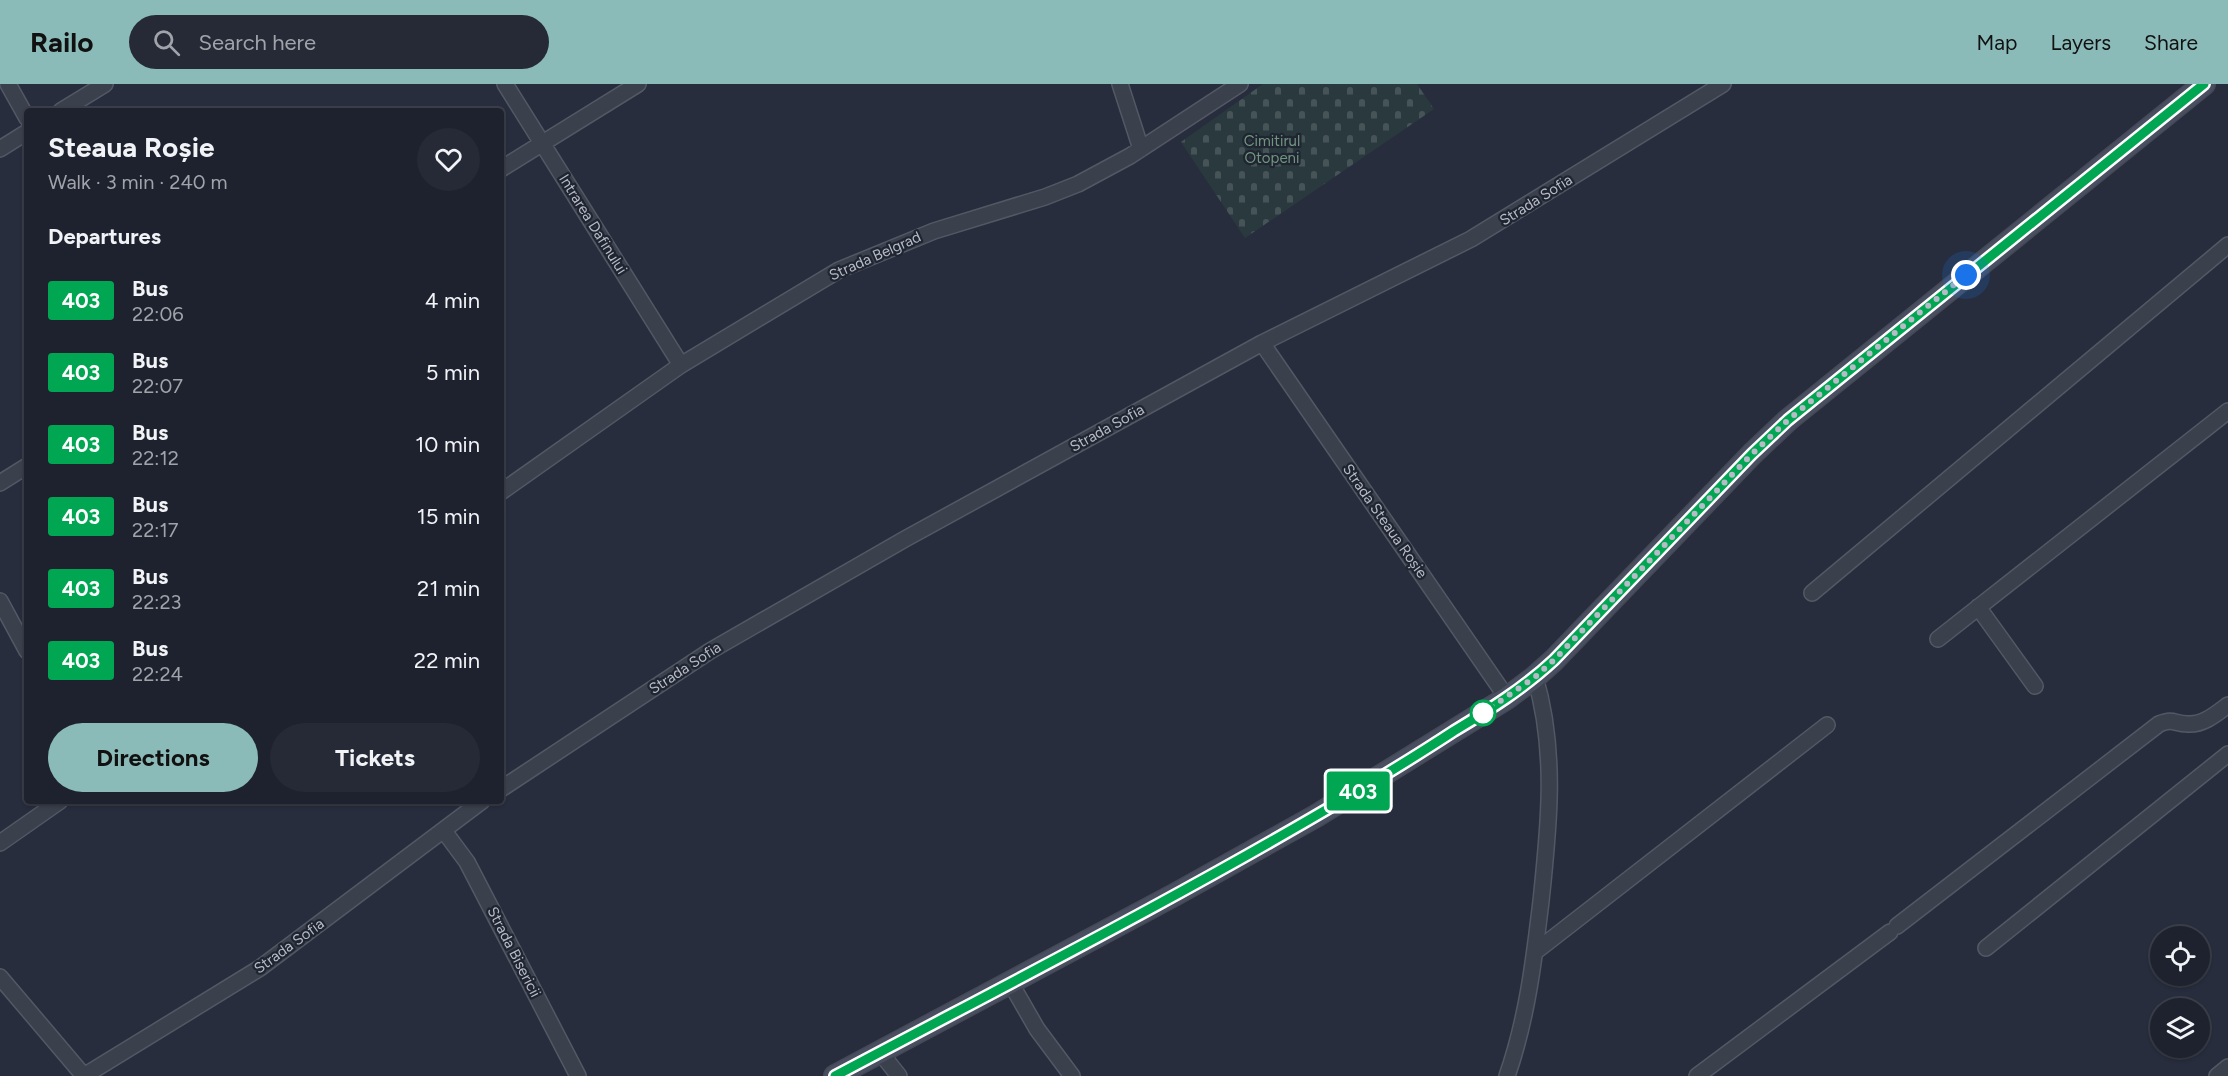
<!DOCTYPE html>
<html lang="en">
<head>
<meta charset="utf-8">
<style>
	:root { --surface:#1d222e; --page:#252a36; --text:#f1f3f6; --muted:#a0a4aa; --line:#3b3f4a; --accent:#8bbbb9 }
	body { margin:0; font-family:Figtree,sans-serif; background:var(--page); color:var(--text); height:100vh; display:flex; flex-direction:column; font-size:22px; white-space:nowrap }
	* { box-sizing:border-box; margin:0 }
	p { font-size:20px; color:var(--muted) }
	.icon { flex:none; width:33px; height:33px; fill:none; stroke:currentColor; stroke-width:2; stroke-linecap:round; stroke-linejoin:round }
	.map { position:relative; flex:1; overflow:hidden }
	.drawer { position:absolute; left:24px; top:24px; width:480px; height:696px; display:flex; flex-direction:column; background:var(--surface); border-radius:6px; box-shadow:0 2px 4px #0004,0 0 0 2px var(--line) }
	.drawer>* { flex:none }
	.badge { padding:0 12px; border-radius:4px; font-size:21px; line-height:39px }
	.buttons { position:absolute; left:2150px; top:842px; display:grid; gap:12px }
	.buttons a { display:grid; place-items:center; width:60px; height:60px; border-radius:50%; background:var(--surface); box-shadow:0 2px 4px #0004,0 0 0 2px var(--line); font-size:30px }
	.you { position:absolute; width:30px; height:30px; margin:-15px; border:4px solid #fff; border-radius:50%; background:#1a73e8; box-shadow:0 0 0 9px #1a73e833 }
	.map>.badge { position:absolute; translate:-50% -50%; box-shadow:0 0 0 3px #fff }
	h2 { padding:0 24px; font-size:22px; line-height:54px }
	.round { display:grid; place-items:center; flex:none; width:63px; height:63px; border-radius:32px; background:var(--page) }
	.head { display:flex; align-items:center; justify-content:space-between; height:102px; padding:0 24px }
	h1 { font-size:28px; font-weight:700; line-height:45px }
	.cta { display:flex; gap:12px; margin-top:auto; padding:12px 24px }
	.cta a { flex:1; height:69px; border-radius:36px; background:var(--accent); color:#111; font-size:24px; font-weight:700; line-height:69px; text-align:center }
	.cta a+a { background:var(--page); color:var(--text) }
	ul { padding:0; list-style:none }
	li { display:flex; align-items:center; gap:18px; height:72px; padding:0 24px }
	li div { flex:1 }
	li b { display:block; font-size:22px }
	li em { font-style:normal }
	li .badge { min-width:66px; font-weight:700; text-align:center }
	header { display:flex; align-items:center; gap:36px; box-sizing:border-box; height:84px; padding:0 30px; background:var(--accent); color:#111 }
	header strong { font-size:28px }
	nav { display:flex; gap:33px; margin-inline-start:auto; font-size:21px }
	.search { width:420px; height:54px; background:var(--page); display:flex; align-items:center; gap:15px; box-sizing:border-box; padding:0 21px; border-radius:33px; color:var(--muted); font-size:22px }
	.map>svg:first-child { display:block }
	.cemetery { fill:url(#cemetery-stones) }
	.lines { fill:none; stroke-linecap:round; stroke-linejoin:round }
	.minor-casing { stroke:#535865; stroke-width:18 }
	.secondary-casing { stroke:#444956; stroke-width:24 }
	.minor { stroke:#3b404d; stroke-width:15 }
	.secondary { stroke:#494f60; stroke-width:21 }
	.line-casing { stroke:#fff; stroke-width:14 }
	.line { stroke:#00a651; stroke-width:9 }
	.walk { stroke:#b7bbc8; stroke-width:6; stroke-dasharray:0 10.8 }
	.stop-dot { fill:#fff; stroke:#00a651; stroke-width:3 }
	.labels { text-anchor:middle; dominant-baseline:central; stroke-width:4.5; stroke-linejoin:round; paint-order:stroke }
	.park-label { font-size:15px; fill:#71967f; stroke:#202532 }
	.street-label { font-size:15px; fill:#b7bbc8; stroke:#202532 }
</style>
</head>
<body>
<header>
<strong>Railo</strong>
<div class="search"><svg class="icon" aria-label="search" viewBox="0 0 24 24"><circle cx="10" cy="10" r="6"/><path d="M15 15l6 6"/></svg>Search here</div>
<nav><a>Map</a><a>Layers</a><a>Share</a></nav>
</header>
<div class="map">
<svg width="2228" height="992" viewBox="0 0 2228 992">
	<defs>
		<pattern id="cemetery-stones" width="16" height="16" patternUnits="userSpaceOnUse" patternTransform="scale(1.5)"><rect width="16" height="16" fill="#29393e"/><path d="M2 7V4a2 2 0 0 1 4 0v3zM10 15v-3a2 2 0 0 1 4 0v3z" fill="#465458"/></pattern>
	</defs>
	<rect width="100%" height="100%" fill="#272d3d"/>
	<!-- cemetery -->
	<path class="cemetery" d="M 1263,0 L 1417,0 L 1434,25 L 1245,154 L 1181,58 Z"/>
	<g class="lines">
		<!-- minor casing -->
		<g class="minor-casing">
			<path id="minor" d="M 8,0 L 27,34
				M 505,0 L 681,281
				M 1120,0 L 1141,65
				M 61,27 L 105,0
				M 0,65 L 27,48
				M 501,85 L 638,0
				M 1262,259 L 1507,614
				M 0,399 L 27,382
				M 501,408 L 681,281 L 839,186 L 934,147 L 1045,113 L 1078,100 L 1130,72 L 1240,0
				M 1812,509 L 2228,161
				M 0,517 L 27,567
				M 1978,523 L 2035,602
				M 1938,555 L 2228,327
				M 501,705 L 710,567 L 905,455 L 1262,259 L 1471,155 L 1723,0
				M 444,747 L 467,778 L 578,992
				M 0,759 L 60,717
				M 1897,842 L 2159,640 C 2175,634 2173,640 2188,640 C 2203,641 2216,630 2228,621
				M 1986,864 L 2228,670
				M 1535,868 L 1827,641
				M 0,893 L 84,992
				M 1010,898 L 1037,945 L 1072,992
				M 880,968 L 899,992
				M 84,992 L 260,884 L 482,717
				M 1507,992 C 1527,935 1534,876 1541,817 C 1549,742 1557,667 1535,593
				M 1697,992 L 1890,848
				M 2217,992 L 2228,983"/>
		</g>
		<!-- secondary casing -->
		<g class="secondary-casing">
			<path id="secondary" d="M 835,992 L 1176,810 L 1316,732 L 1507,614 L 1535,593 L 1554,576 L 1752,370 L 1788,336 L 2204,0"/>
		</g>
		<!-- minor -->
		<use href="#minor" class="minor"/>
		<!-- secondary -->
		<use href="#secondary" class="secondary"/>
	</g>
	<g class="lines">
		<!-- line casing -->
		<g class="line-casing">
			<path id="line" d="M 835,992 C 1006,901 1179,813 1346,714 C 1383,692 1419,670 1454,647 C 1489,626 1524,604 1554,576 L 1752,370 L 1788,336 L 2204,0"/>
		</g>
		<!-- line -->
		<use href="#line" class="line"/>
		<!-- walk -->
		<path class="walk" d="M 1483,629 L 1535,593 L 1554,576 L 1752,370 L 1788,336 L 1966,191"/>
	</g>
	<!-- markers -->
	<circle class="stop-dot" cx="1483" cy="629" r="12"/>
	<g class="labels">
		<!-- park labels -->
		<g class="park-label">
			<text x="1272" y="57">Cimitirul<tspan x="1272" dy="17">Otopeni</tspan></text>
		</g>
		<!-- street labels -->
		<g class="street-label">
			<text transform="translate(1536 116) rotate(-32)">Strada Sofia</text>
			<text transform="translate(593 140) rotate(58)">Intrarea Dafinului</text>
			<text transform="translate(875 172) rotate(-24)">Strada Belgrad</text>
			<text transform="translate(1107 344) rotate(-29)">Strada Sofia</text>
			<text transform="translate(1385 437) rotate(55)">Strada Steaua Roșie</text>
			<text transform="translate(685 584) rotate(-33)">Strada Sofia</text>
			<text transform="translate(289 862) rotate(-36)">Strada Sofia</text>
			<text transform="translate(514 868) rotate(63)">Strada Bisericii</text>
		</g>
	</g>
</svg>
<div class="buttons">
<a><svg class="icon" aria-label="locate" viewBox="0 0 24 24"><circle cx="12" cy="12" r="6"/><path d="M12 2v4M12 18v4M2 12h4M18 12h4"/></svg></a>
<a><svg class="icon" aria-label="layers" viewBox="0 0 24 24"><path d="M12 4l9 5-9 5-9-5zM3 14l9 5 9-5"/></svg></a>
</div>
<div class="you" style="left:1966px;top:191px"></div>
<b class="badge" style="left:1358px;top:707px;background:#00a651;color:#fff">403</b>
<section class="drawer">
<div class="head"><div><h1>Steaua Roșie</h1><p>Walk · 3 min · 240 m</p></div><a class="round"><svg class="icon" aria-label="heart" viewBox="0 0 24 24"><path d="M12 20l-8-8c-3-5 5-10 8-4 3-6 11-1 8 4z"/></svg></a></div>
<h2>Departures</h2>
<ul>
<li><span class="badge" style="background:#00a651;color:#fff">403</span><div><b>Bus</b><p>22:06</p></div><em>4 min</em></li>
<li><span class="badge" style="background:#00a651;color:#fff">403</span><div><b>Bus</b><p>22:07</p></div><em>5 min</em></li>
<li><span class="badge" style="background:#00a651;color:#fff">403</span><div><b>Bus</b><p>22:12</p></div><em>10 min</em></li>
<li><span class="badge" style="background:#00a651;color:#fff">403</span><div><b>Bus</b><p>22:17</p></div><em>15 min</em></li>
<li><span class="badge" style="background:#00a651;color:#fff">403</span><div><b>Bus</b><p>22:23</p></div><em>21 min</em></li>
<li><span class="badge" style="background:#00a651;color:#fff">403</span><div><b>Bus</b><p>22:24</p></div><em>22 min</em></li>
</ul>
<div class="cta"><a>Directions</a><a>Tickets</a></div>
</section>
</div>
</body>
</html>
